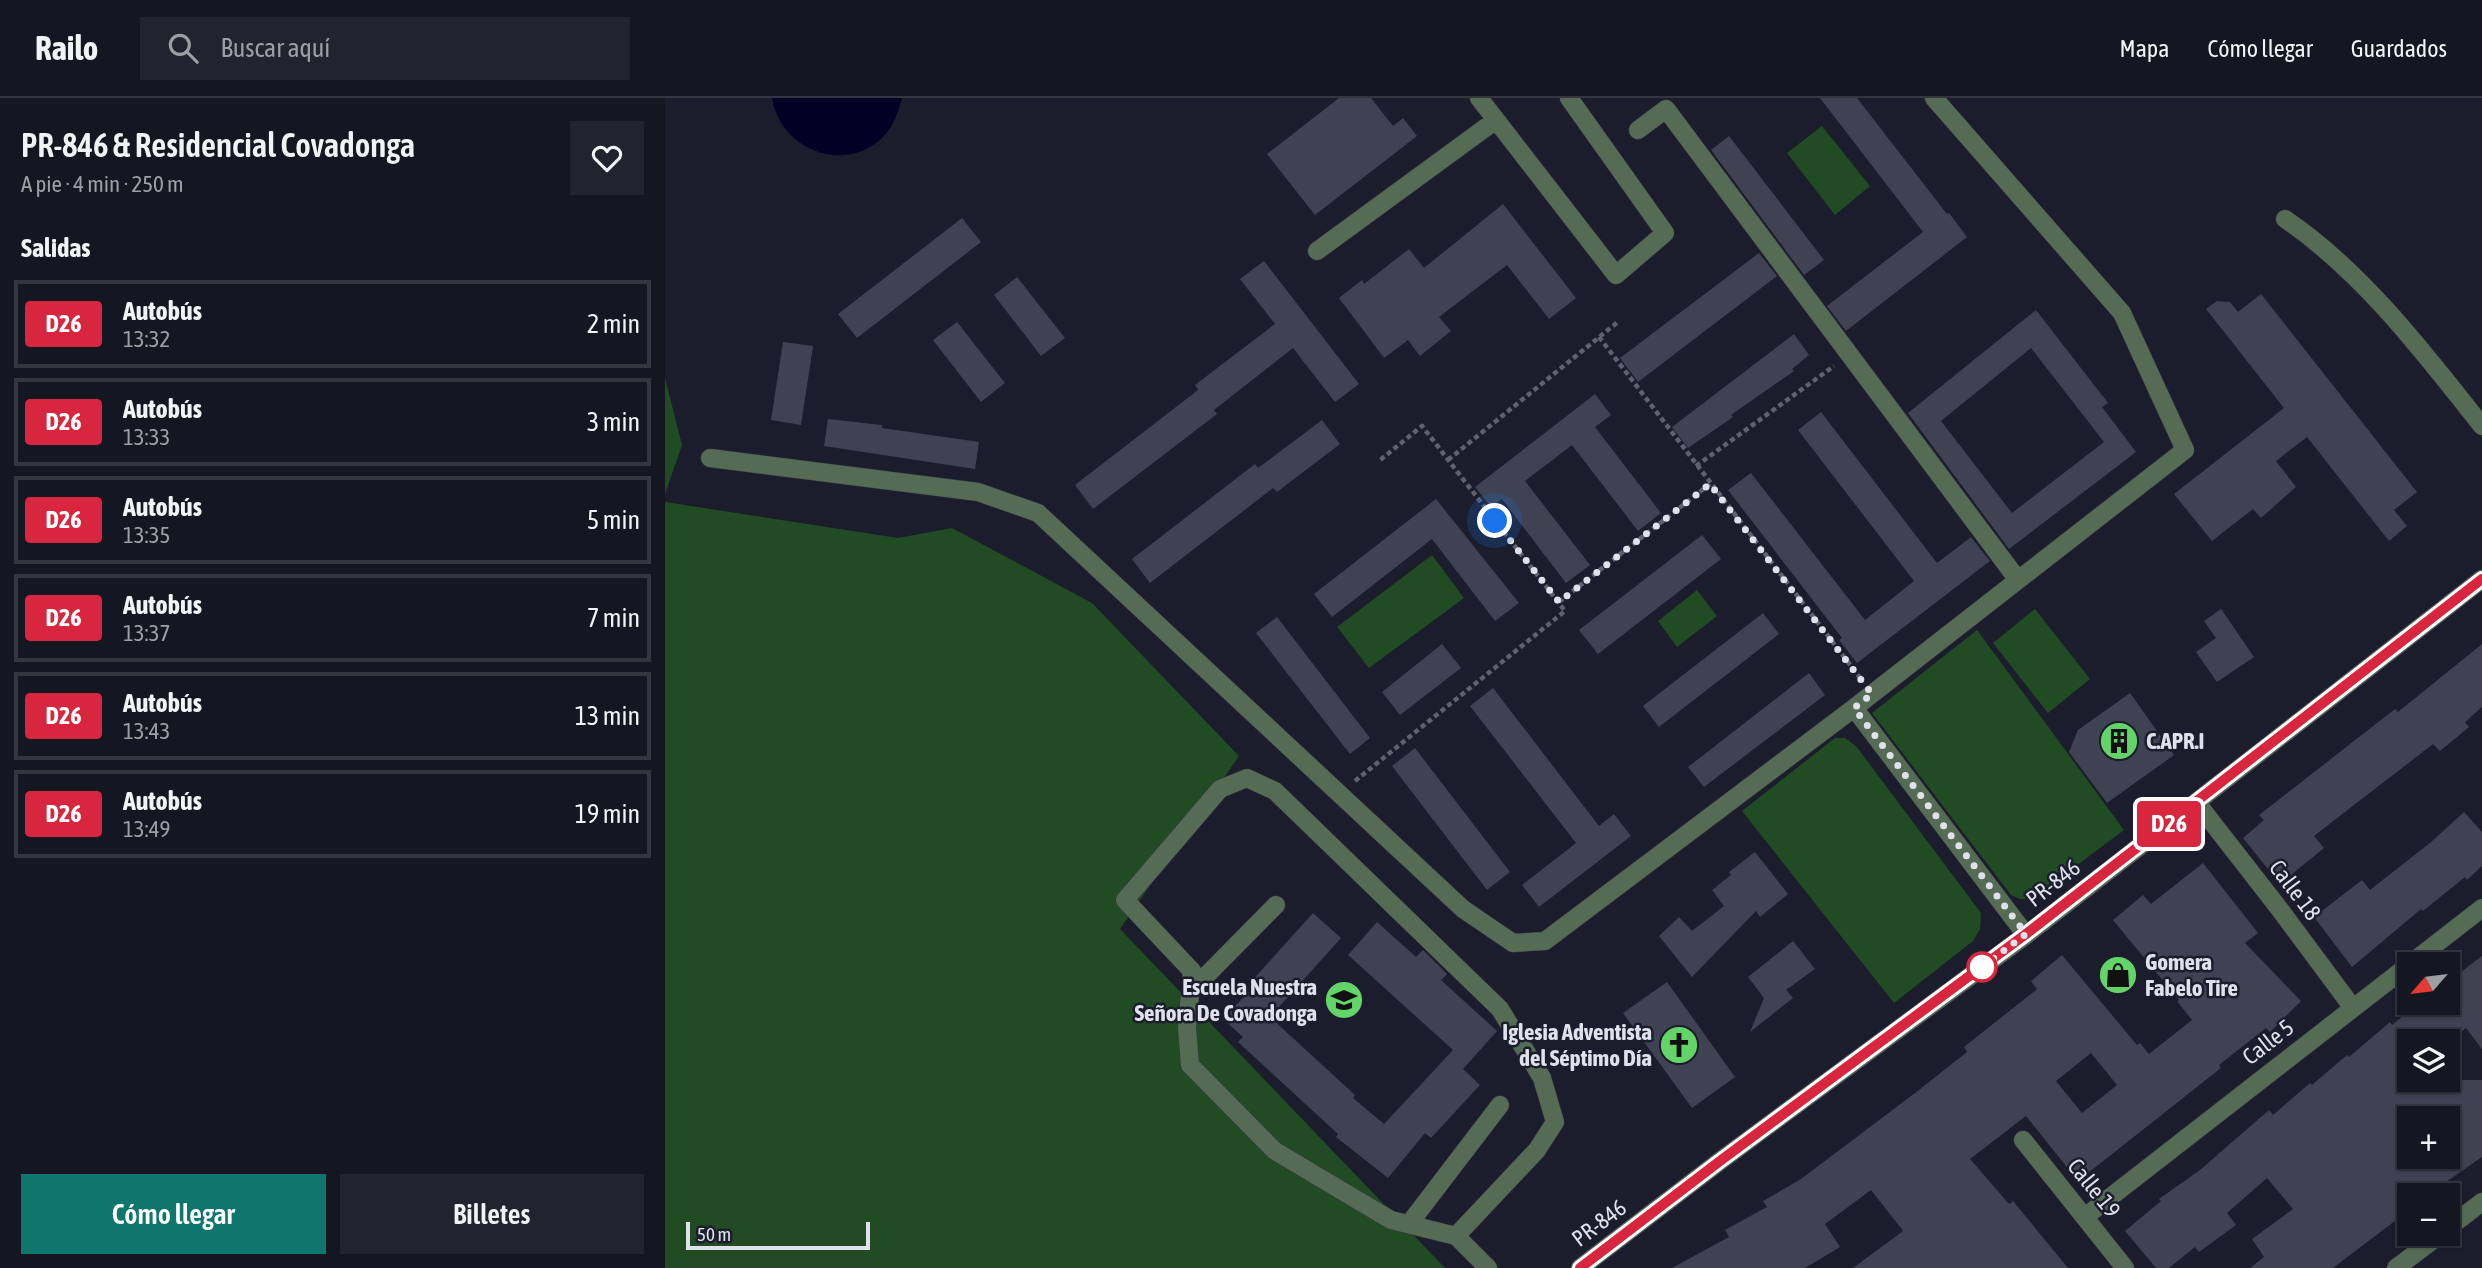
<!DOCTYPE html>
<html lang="es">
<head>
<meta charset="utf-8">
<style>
	:root { --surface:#141621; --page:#21232e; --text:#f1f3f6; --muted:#9d9fa5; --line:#33353f; --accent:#0f766e }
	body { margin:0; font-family:"Asap Condensed",sans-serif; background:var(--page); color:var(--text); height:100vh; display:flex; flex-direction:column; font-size:26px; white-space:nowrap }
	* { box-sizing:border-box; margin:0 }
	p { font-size:23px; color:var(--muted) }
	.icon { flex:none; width:38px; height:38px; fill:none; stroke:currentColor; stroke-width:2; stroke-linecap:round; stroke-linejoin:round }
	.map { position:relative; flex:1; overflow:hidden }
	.panel { display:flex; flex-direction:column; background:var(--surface); width:665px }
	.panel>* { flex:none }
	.badge { padding:0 14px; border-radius:5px; font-size:24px; line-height:46px }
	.needle { width:46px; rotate:242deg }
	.fabs { position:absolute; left:1732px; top:854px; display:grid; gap:14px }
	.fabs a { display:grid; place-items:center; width:63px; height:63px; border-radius:0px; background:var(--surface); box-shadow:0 2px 5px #0004,0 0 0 2px var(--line); font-size:35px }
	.scale { position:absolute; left:21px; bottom:18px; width:184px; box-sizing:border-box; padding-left:7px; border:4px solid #dfe1eb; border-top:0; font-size:19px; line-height:24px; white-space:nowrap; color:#dfe1eb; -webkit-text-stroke:5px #1b1d2c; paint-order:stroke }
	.you { position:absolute; width:35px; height:35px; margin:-18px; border:5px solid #fff; border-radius:50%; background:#1a73e8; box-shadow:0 0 0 10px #1a73e833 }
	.map>.badge { position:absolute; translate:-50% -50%; box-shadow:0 0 0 4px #fff }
	h2 { padding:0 21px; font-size:26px; line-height:63px }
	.round { display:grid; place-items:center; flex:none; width:74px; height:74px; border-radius:0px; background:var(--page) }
	.head { display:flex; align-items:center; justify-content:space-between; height:119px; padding:0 21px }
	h1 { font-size:33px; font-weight:600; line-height:52px }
	.button { display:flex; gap:14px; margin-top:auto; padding:14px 21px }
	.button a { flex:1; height:80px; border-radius:0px; background:var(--accent); color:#fff; font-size:28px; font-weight:600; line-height:80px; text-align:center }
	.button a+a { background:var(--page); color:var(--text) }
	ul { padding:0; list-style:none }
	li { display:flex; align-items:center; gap:21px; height:88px; margin:0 14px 10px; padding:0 7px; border:4px solid var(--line); border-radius:0px }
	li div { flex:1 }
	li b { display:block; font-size:26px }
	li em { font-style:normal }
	li .badge { min-width:77px; font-weight:700; text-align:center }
	header { display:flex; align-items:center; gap:42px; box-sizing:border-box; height:98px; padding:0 35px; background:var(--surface); border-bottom:2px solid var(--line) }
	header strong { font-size:33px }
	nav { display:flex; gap:38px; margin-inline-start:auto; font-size:24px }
	.search { width:490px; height:63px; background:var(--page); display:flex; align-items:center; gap:18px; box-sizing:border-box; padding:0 24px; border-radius:0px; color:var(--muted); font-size:26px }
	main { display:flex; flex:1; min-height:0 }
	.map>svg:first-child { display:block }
	.green { fill:#214b23 }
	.water { fill:#040025 }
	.building { fill:#3f4252; fill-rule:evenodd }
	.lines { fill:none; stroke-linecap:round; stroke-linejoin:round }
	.minor-casing { stroke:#363847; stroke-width:19 }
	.path { stroke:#5f616e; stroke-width:4.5; stroke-dasharray:5 3.5; stroke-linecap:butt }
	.minor { stroke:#556b54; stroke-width:18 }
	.line-casing { stroke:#fff; stroke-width:16 }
	.line { stroke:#d7263d; stroke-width:10 }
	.walk { stroke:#dfe1eb; stroke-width:7; stroke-dasharray:0 12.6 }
	.stop-dot { fill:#fff; stroke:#d7263d; stroke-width:3.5 }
	.labels { text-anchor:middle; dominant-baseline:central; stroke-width:5; stroke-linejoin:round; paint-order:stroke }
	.poi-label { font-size:23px; font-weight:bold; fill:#dfe1eb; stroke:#1b1d2c; text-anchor:start }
	.street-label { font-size:23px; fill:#dfe1eb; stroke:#1b1d2c }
</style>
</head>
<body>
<header>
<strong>Railo</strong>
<div class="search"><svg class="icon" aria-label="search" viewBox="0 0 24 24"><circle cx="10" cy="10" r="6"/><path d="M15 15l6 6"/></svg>Buscar aquí</div>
<nav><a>Mapa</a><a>Cómo llegar</a><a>Guardados</a></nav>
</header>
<main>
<section class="panel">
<div class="head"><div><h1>PR-846 &amp; Residencial Covadonga</h1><p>A pie · 4 min · 250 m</p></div><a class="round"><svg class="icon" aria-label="heart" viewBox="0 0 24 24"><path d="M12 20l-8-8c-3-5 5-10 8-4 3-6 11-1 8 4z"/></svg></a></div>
<h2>Salidas</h2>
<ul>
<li><span class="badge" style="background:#d7263d;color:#fff">D26</span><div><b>Autobús</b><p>13:32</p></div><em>2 min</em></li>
<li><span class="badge" style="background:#d7263d;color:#fff">D26</span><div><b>Autobús</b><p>13:33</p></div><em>3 min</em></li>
<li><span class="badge" style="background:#d7263d;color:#fff">D26</span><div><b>Autobús</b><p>13:35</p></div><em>5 min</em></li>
<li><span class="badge" style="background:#d7263d;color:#fff">D26</span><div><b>Autobús</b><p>13:37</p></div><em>7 min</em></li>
<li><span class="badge" style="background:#d7263d;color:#fff">D26</span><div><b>Autobús</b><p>13:43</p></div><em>13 min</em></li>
<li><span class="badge" style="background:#d7263d;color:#fff">D26</span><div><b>Autobús</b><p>13:49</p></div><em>19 min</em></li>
</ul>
<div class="button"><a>Cómo llegar</a><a>Billetes</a></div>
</section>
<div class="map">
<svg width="1817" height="1170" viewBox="0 0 1817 1170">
	<rect width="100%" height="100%" fill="#1b1d2c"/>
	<!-- green -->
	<path class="green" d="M 1157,28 L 1205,88 L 1170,117 L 1122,55 Z
		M 0,280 L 17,347 L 0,396 Z
		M 0,404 L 233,440 L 287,430 L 427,505 L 574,658 L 455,831 L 780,1170 L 0,1170 Z
		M 767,457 L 799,500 L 704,570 L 672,529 Z
		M 1032,492 L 1052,518 L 1012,549 L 993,523 Z
		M 1370,511 L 1425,581 L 1383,615 L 1328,545 Z
		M 1312,532 L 1459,732 L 1367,801 L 1355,801 L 1346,797 L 1207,615 Z
		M 1170,640 L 1180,640 L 1191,648 L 1316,815 L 1315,831 L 1308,843 L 1229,905 L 1077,713 Z"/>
	<!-- water -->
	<path class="water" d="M 107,0 L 237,0 C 233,14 229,28 218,39 C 180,77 115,52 107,0 Z"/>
	<!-- building -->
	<path class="building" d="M 674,0 L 706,0 L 728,28 L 738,20 L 752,38 L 650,117 L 602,56 Z
		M 1155,0 L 1192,0 L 1282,116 L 1284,115 L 1302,139 L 1181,233 L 1162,208 L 1258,134 Z
		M 1064,38 L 1159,162 L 1139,177 L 1046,52 Z
		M 838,106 L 911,200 L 884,221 L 842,167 L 774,219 L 786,233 L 755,258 L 743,242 L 719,260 L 674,200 L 697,182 L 699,186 L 744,151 L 759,170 Z
		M 297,120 L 316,144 L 192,240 L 173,216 Z
		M 1094,155 L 1112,178 L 973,284 L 955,260 Z
		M 599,163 L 694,286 L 670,304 L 628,250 L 549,312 L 552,316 L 428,411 L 410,387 L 533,292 L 530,287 L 610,226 L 575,181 Z
		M 352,179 L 400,240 L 376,258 L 329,197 Z
		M 1596,196 L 1752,394 L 1729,412 L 1742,428 L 1724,443 L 1642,339 L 1611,363 L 1631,389 L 1596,420 L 1588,411 L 1547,443 L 1509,396 L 1619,310 L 1541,211 L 1552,203 L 1565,204 L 1573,214 Z
		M 1371,212 L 1443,305 L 1437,309 L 1471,354 L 1344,451 L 1243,315 ZM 1366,250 L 1439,344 L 1347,415 L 1276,323 Z
		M 292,224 L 340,285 L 316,304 L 268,242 Z
		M 1129,236 L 1144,257 L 1127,271 L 1129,273 L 1066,317 L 1068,319 L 1023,350 L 1007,329 Z
		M 118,244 L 148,248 L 136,327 L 106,322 Z
		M 930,296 L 946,317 L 930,329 L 996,415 L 973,433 L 907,347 L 860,383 L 925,467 L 901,485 L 837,401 L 826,409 L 810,389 Z
		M 1156,314 L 1272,465 L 1306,439 L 1325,463 L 1192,565 L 1174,542 L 1177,540 L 1063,392 L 1086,375 L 1200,522 L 1249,483 L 1133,332 Z
		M 163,321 L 217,327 L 217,330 L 314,344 L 310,371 L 159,348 Z
		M 657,322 L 675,346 L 612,394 L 608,390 L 485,485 L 467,461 L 590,366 L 593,370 Z
		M 771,401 L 854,505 L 830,523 L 767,441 L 667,519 L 649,496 Z
		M 1037,437 L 1056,461 L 933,556 L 914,532 Z
		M 1556,511 L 1589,559 L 1552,584 L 1531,554 L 1551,540 L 1539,523 Z
		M 1098,515 L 1114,536 L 994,629 L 978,608 Z
		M 612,519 L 705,640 L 685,656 L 591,535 Z
		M 777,546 L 796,570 L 735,617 L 717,594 Z
		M 1817,546 L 1817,609 L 1800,624 L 1804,629 L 1775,653 L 1768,646 L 1649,738 L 1659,750 L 1615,786 L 1578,740 L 1599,722 L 1594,717 L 1730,611 L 1733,614 Z
		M 1144,575 L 1160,597 L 1039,689 L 1023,669 Z
		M 828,590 L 934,728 L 949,716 L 966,738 L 874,809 L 857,787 L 911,745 L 805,608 Z
		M 1465,595 L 1509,657 L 1442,705 L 1404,654 L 1413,632 Z
		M 750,650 L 845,774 L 822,792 L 727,668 Z
		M 1799,714 L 1817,734 L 1817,768 L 1802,782 L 1800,779 L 1758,813 L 1756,811 L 1687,869 L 1649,819 L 1697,782 L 1705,792 L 1766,744 Z
		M 1090,754 L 1123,796 L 1095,819 L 1091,813 L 1027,879 L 994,838 L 1014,819 L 1027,833 L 1059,808 L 1047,792 L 1066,777 L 1064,774 Z
		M 1538,765 L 1593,835 L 1580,845 L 1636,903 L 1605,934 L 1601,930 L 1554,967 L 1556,970 L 1413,1083 L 1361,1018 L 1305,1061 L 1344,1106 L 1348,1103 L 1403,1170 L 1188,1170 L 1238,1133 L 1206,1092 L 1160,1126 L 1175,1149 L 1140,1170 L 1007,1170 L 1064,1139 L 1060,1132 L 1102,1109 L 1098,1103 L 1136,1081 L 1254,992 L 1302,954 L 1299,949 L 1372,891 L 1366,883 L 1397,857 L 1472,947 L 1475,945 L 1484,956 L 1527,922 L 1512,903 L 1514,902 L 1448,822 L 1478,797 L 1486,806 ZM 1426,955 L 1452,987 L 1417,1015 L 1391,983 Z
		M 648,815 L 676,840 L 605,919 L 690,997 L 688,1000 L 719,1026 L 788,952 L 683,857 L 712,824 L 751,859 L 758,852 L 782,876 L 776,882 L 832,933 L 798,971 L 815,987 L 766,1040 L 760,1035 L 723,1080 L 671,1039 L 673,1036 L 573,944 L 578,939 L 558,921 L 589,888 L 585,885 Z
		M 1128,843 L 1150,871 L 1121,892 L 1128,900 L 1085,934 L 1099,900 L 1083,879 Z
		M 1817,858 L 1817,951 L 1801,930 L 1785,943 L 1745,943 L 1745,982 L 1817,982 L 1817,1059 L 1762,1097 L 1745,1097 L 1745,1109 L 1734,1117 L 1735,1119 L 1668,1170 L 1585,1170 L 1599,1159 L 1587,1141 L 1628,1111 L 1602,1080 L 1562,1115 L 1571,1127 L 1534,1154 L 1530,1149 L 1504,1170 L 1491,1170 L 1460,1133 L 1496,1103 L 1494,1101 L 1535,1072 L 1604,1012 L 1608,1017 L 1645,985 L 1647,987 L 1682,957 L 1684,959 L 1725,924 L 1727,927 L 1754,905 L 1783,905 L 1783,884 ZM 1745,1020 L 1783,1020 L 1783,1059 L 1745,1059 Z
		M 1002,884 L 1070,979 L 1027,1010 L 958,915 Z"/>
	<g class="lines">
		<!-- minor casing -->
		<g class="minor-casing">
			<path id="minor" d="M 814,0 L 951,177 L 1000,135 L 904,0
				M 973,32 L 1001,11 L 1353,482
				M 1620,121 C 1697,173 1760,256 1817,328
				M 652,153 L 831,22
				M 45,360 L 313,394 L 373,415 L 798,811 L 848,845 L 880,843 L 1189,610 L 1520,352 L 1457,215 L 1269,0
				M 1189,610 L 1361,837
				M 1532,705 L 1616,813 L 1688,910
				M 525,894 L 611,807
				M 1358,1042 L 1460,1170
				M 1421,1118 L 1817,810
				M 744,1126 L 835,1007
				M 1783,1130 L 1817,1104
				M 791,1138 L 872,1052 L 890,1024 L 877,980 L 835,911 L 610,693 L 582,680 L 555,691 L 460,802 L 527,873 L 522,930 L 525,967 L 610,1053 L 726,1122 L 791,1138 L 823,1170
				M 915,1170 L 1055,1063 L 1361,837 L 1817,481
				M 1731,1170 L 1776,1136"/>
		</g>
		<!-- path -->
		<path class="path" d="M 934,239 L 1196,581
			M 783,362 L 954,223
			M 1031,368 L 1169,268
			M 894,504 L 1045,386
			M 690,683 L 900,513 L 757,328 L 714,363"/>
		<!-- minor -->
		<use href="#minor" class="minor"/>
	</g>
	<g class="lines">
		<!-- line casing -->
		<g class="line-casing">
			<path id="line" d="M 915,1170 L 1055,1063 L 1361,836 L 1817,481"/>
		</g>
		<!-- line -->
		<use href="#line" class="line"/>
		<!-- walk -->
		<path class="walk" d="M 830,423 L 894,504 L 1045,386 L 1207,596 L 1189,610 L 1361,836 L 1317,869"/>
	</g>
	<!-- icons -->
	<defs>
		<g id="building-disc" transform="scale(2.0125)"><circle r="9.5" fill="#63d468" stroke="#1b1d2c"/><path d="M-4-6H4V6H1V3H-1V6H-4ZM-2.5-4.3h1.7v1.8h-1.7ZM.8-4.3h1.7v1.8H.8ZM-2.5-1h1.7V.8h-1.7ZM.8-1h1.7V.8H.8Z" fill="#111"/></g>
		<g id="shop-disc" transform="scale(2.0125)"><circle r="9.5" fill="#63d468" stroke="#1b1d2c"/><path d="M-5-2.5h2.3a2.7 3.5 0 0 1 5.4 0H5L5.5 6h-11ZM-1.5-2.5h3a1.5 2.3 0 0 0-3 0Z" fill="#111"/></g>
		<g id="school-disc" transform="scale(2.0125)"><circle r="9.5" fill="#63d468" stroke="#1b1d2c"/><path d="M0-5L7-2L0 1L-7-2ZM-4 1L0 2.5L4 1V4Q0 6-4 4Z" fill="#111"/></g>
		<g id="church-disc" transform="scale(2.0125)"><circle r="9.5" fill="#63d468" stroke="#1b1d2c"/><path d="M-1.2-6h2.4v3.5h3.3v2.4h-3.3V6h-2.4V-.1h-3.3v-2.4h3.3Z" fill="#111"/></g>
	</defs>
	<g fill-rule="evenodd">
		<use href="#building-disc" x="1454" y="643"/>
		<use href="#shop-disc" x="1453" y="877"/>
		<use href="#school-disc" x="679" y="902"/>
		<use href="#church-disc" x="1014" y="947"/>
	</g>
	<!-- markers -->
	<circle class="stop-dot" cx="1317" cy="869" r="14"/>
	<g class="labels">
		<!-- poi labels -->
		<g class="poi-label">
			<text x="1481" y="643">C.APR.I</text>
			<text x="1480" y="864">Gomera<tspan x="1480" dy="26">Fabelo Tire</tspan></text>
			<text x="652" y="889" text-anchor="end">Escuela Nuestra<tspan x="652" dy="26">Señora De Covadonga</tspan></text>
			<text x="987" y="934" text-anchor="end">Iglesia Adventista<tspan x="987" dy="26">del Séptimo Día</tspan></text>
		</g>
		<!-- street labels -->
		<g class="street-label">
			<text transform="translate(1388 785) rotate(-38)">PR-846</text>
			<text transform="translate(1630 792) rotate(53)">Calle 18</text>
			<text transform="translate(1603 944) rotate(-38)">Calle 5</text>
			<text transform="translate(1429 1090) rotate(51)">Calle 19</text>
			<text transform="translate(934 1125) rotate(-37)">PR-846</text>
		</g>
	</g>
</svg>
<div class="fabs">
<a><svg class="needle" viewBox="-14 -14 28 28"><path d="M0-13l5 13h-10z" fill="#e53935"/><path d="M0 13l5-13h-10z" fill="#9d9fa5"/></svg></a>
<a><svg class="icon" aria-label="layers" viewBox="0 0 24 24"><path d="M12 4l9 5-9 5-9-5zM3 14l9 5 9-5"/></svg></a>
<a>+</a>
<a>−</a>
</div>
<div class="scale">50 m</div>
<div class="you" style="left:830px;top:423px"></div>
<b class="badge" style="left:1504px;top:726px;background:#d7263d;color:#fff">D26</b>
</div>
</main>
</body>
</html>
